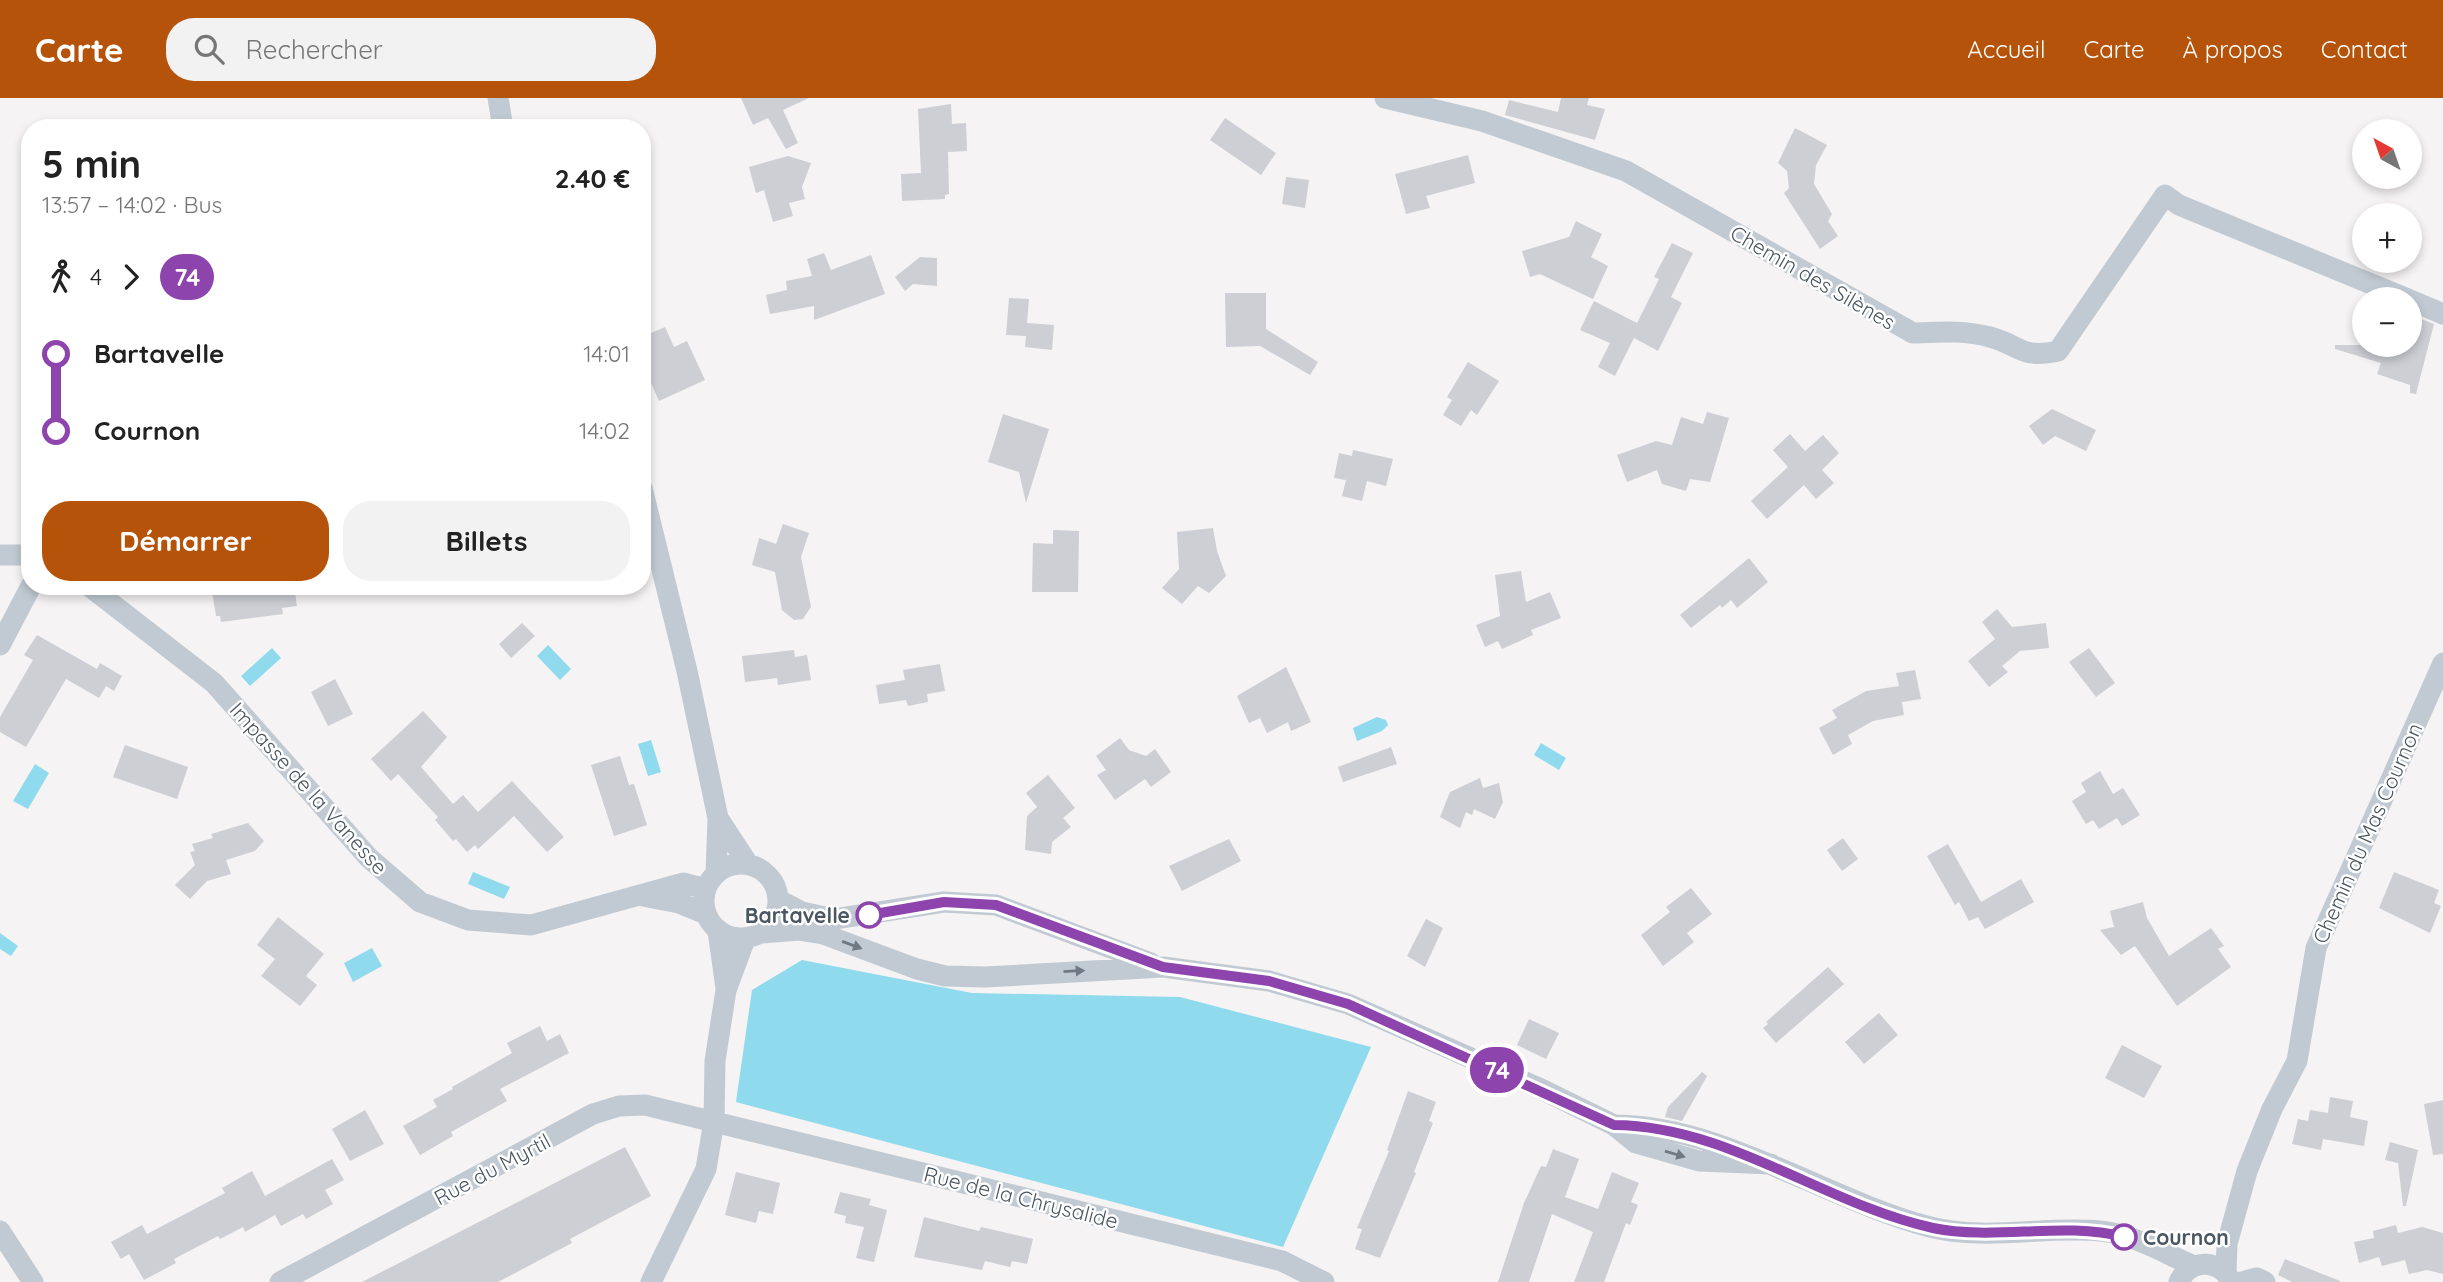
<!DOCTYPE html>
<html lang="fr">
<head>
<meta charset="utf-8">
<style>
	:root { --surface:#fff; --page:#f2f2f2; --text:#222; --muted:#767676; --accent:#b45309 }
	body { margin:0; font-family:Quicksand,sans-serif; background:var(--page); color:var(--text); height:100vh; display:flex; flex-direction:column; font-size:26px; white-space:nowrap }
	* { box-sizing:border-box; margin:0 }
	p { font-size:23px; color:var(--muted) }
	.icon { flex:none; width:38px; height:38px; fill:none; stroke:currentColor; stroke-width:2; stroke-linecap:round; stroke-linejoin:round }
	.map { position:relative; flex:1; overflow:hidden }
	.drawer { position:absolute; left:21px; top:21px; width:630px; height:476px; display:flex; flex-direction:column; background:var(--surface); border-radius:28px; box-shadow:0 4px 10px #0003 }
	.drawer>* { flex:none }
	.badge { padding:0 14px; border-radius:23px; font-size:24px; line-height:46px }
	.needle { width:46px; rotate:320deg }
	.tools { position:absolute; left:2352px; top:21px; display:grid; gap:14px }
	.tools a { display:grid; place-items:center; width:70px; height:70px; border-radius:50%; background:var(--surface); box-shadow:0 4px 10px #0003; font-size:35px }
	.map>.badge { position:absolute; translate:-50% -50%; box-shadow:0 0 0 4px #fff }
	.legs { display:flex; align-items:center; gap:10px; height:77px; padding:0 21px; font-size:23px }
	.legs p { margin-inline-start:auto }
	.summary { display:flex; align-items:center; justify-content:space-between; height:119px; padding:0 21px }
	h1 { font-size:38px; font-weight:800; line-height:52px }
	.button { display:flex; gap:14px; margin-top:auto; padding:14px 21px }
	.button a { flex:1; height:80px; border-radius:28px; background:var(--accent); color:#fff; font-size:28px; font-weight:800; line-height:80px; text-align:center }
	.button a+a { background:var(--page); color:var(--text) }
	ul { padding:0 21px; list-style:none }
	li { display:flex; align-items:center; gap:24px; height:77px; font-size:26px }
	li i { display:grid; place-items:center; width:10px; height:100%; margin:0 9px; background:currentColor }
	li i::after { content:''; width:18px; height:18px; margin:-9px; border:5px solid; border-radius:50%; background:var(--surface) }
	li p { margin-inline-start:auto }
	li:first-child i { background:linear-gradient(#0000 50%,currentColor 0) }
	li:last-child i { background:linear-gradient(currentColor 50%,#0000 0) }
	header { display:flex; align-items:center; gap:42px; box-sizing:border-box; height:98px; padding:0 35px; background:var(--accent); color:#fff }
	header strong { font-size:33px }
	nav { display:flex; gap:38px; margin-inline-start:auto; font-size:24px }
	.search { width:490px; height:63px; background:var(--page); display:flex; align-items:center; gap:18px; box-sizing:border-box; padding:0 24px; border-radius:28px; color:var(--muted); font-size:26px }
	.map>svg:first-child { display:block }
	.water { fill:#90daee }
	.building { fill:#cdcfd5 }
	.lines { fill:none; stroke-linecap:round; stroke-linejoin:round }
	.minor { stroke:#c1cad2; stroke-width:21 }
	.oneway { fill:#6e7983 }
	.line-1-casing { stroke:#fff; stroke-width:16 }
	.line-1 { stroke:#8e44ad; stroke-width:10 }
	.stop-1-dot { fill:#fff; stroke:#8e44ad; stroke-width:3.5 }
	.labels { text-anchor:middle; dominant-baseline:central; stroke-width:5; stroke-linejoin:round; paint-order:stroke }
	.street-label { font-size:21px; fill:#4a5661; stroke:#fff }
	.stop-label { font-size:21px; font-weight:bold; fill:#4a5661; stroke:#fff; text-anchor:end }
</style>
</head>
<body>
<header>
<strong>Carte</strong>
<div class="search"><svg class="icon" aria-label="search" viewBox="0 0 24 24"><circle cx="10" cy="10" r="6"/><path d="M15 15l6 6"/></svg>Rechercher</div>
<nav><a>Accueil</a><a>Carte</a><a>À propos</a><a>Contact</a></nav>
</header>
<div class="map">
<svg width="2443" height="1184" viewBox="0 0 2443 1184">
	<rect width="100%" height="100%" fill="#f5f3f3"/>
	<!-- water -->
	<path class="water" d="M 548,547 L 571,571 L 560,582 L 537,558 Z
		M 272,550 L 281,560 L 250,588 L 241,578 Z
		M 1377,619 L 1386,622 L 1388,627 L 1382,633 L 1357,643 L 1353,630 Z
		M 651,642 L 661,674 L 648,678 L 638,646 Z
		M 1541,645 L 1566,660 L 1559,672 L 1534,657 Z
		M 35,666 L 49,675 L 28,711 L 13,703 Z
		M 473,774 L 510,789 L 504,801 L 468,786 Z
		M 0,835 L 18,848 L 11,858 L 0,851 Z
		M 372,850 L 382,868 L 353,884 L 344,865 Z
		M 802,862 L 972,895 L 1180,899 L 1371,949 L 1283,1149 L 736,1004 L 752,892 Z"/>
	<!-- building -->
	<path class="building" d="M 741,0 L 809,0 L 783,12 L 798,45 L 786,51 L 768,20 L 753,27 Z
		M 1561,0 L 1589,0 L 1587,7 L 1605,11 L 1595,42 L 1505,17 L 1509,2 L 1558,14 Z
		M 951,6 L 952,26 L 966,25 L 967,53 L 948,54 L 949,96 L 945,97 L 945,101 L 902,103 L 901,76 L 921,75 L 918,11 Z
		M 1225,20 L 1276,55 L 1261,77 L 1210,42 Z
		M 1795,30 L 1827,47 L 1816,67 L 1814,86 L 1832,116 L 1828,123 L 1838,138 L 1820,151 L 1784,95 L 1789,90 L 1787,73 L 1778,65 Z
		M 1468,57 L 1475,85 L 1426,98 L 1430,110 L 1406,116 L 1395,76 Z
		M 788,58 L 811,65 L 802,89 L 805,101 L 789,105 L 793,118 L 773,124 L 764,92 L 756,95 L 749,69 Z
		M 1286,79 L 1309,82 L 1305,110 L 1282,106 Z
		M 1576,123 L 1602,136 L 1591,159 L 1608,168 L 1593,201 L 1540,176 L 1530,179 L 1522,153 L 1569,139 Z
		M 1672,145 L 1693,155 L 1671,199 L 1682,205 L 1658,253 L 1634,240 L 1615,278 L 1598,269 L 1610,245 L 1580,232 L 1594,203 L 1637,225 L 1659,181 L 1654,179 Z
		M 824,155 L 831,172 L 871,157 L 885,196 L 814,222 L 814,208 L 770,216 L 766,197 L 787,192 L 786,183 L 812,178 L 807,161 Z
		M 920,159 L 937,160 L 937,188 L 913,186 L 905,193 L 895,179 Z
		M 1225,195 L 1266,195 L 1266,231 L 1318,264 L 1310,277 L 1260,248 L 1226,249 Z
		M 1009,200 L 1029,201 L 1027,225 L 1054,227 L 1052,252 L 1025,249 L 1026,238 L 1006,237 Z
		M 2414,218 L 2434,226 L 2416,296 L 2410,295 L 2410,287 L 2377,276 L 2381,265 L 2335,251 L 2335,247 L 2410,247 L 2410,220 Z
		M 665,229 L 674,249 L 687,243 L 705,282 L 659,303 L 642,265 L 642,239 Z
		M 1468,264 L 1499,283 L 1477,317 L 1471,312 L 1461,328 L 1443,317 L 1452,302 L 1447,299 Z
		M 2052,311 L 2096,332 L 2086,353 L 2055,338 L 2043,347 L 2029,328 Z
		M 1707,314 L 1729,320 L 1710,384 L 1690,381 L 1686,393 L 1662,386 L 1657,372 L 1627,384 L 1617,357 L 1656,343 L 1672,347 L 1681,319 L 1703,326 Z
		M 1003,316 L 1049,331 L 1026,405 L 1019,374 L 988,364 Z
		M 1790,336 L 1805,353 L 1823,337 L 1839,355 L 1822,372 L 1834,385 L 1816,401 L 1804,387 L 1767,421 L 1751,403 L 1788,369 L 1773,352 Z
		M 1353,352 L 1393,361 L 1386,388 L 1367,383 L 1362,403 L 1342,398 L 1346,382 L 1334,380 L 1339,355 L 1352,358 Z
		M 783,426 L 809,435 L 801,459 L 811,509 L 803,521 L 794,522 L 782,512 L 775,474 L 752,467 L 759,440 L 776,446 Z
		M 1213,430 L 1217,453 L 1226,478 L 1209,495 L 1198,488 L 1182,506 L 1162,490 L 1179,471 L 1177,434 Z
		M 1053,432 L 1079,433 L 1078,494 L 1032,494 L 1033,445 L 1053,446 Z
		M 1749,460 L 1768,484 L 1737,510 L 1731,502 L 1722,510 L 1720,507 L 1691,530 L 1680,517 Z
		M 1521,473 L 1526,504 L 1550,494 L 1561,520 L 1531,532 L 1533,537 L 1502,551 L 1498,543 L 1485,549 L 1476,527 L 1500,518 L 1495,477 Z
		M 246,488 L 294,488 L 297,508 L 282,510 L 283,516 L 221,524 L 220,518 L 216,518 L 212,493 Z
		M 1997,511 L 2012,529 L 2046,525 L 2049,550 L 2020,553 L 2002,568 L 2008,574 L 1989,589 L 1968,563 L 1995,541 L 1982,524 Z
		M 522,525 L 535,538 L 511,560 L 499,546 Z
		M 37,537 L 97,571 L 100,565 L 122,578 L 114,593 L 106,588 L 99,600 L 66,581 L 26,649 L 0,634 L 0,619 L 33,562 L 24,557 Z
		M 2089,550 L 2115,585 L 2096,599 L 2069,564 Z
		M 794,552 L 795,559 L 807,557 L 811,582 L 778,587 L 777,580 L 745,584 L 742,558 Z
		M 940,566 L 945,593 L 927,596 L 928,604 L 908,608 L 906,602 L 879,606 L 876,587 L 905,582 L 903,572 Z
		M 1286,569 L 1311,624 L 1291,633 L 1288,624 L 1267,635 L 1260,620 L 1249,625 L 1237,598 Z
		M 1915,572 L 1921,601 L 1902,604 L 1901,599 L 1904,617 L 1873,623 L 1848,637 L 1852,646 L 1833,657 L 1819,630 L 1837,620 L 1832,612 L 1866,593 L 1899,588 L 1896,575 Z
		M 335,581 L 353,616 L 328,628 L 311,594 Z
		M 423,613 L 447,639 L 421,669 L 453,706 L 463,697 L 478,714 L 512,683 L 564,739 L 547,754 L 514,718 L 478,751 L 475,747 L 467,754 L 456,741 L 453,743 L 435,722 L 438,719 L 398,676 L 391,683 L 371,661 Z
		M 1120,640 L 1129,652 L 1146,658 L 1155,651 L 1171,674 L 1151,689 L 1145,681 L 1115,702 L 1097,677 L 1106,672 L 1096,658 Z
		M 125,647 L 188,669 L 177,701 L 113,679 Z
		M 1391,649 L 1397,666 L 1343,684 L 1338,669 Z
		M 620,658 L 629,687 L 634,686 L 647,727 L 614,738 L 591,667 Z
		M 2100,673 L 2113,696 L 2123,690 L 2140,717 L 2122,728 L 2117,720 L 2099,731 L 2093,722 L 2086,726 L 2072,703 L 2086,694 L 2081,685 Z
		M 1048,677 L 1075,710 L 1063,720 L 1071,729 L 1052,744 L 1051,756 L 1025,752 L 1027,718 L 1037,709 L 1026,695 Z
		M 1480,680 L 1483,690 L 1499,685 L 1503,704 L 1495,721 L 1474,711 L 1472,717 L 1466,714 L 1460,730 L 1440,719 L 1450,694 Z
		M 248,725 L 264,743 L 255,753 L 226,762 L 231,776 L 207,783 L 190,801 L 175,787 L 195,767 L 190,754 L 195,753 L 192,746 L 213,740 L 211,736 Z
		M 1843,740 L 1858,761 L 1842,773 L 1827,752 Z
		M 1229,741 L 1241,763 L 1182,793 L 1169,768 Z
		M 1948,746 L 1981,804 L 2021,781 L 2034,804 L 1985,831 L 1978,819 L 1969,823 L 1959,804 L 1955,807 L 1927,758 Z
		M 2394,774 L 2439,792 L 2434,805 L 2441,808 L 2430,835 L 2379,810 Z
		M 1691,790 L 1712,816 L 1687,835 L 1694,844 L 1663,868 L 1641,837 L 1670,814 L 1666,809 Z
		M 2143,804 L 2147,820 L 2169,858 L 2211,830 L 2224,848 L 2218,851 L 2231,869 L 2177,908 L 2135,848 L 2121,857 L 2100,832 L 2114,829 L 2110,813 Z
		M 278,819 L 324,856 L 306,878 L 317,887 L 300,908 L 261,878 L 275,861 L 257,847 Z
		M 1426,821 L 1443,830 L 1425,869 L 1407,858 Z
		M 1828,869 L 1844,886 L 1776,945 L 1763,930 L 1768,926 L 1766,924 Z
		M 1879,915 L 1898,937 L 1864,966 L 1845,944 Z
		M 1529,921 L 1559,935 L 1546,961 L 1517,947 Z
		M 540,928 L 547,943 L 560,936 L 569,955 L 500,991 L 507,1003 L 451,1034 L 453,1038 L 420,1057 L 403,1028 L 437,1009 L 433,1002 L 453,991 L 452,989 L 512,955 L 507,945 Z
		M 2122,947 L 2162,968 L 2144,1000 L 2105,980 Z
		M 1702,974 L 1707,978 L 1682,1023 L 1665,1019 L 1668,1009 Z
		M 1408,993 L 1436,1004 L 1429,1023 L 1433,1025 L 1414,1074 L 1416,1075 L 1380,1160 L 1355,1151 L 1362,1131 L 1357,1130 L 1389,1053 L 1387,1052 Z
		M 2330,999 L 2353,1003 L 2350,1019 L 2368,1023 L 2364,1048 L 2323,1041 L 2321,1052 L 2292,1046 L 2298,1021 L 2308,1023 L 2310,1012 L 2328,1015 Z
		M 2443,1002 L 2443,1056 L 2433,1057 L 2424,1006 Z
		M 365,1012 L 384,1046 L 350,1063 L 332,1031 Z
		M 2390,1044 L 2418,1052 L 2406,1108 L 2403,1108 L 2398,1065 L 2385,1062 Z
		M 625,1049 L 651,1098 L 570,1141 L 572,1145 L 498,1184 L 362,1184 Z
		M 1553,1051 L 1579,1061 L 1565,1099 L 1598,1111 L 1612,1074 L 1639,1085 L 1631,1104 L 1638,1107 L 1630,1127 L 1626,1125 L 1604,1184 L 1574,1184 L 1593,1134 L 1552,1116 L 1529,1184 L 1498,1184 L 1524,1105 L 1541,1068 L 1546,1069 Z
		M 332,1061 L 344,1082 L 325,1092 L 333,1106 L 306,1121 L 303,1116 L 281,1128 L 275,1117 L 245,1134 L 243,1129 L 220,1141 L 218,1138 L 174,1161 L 176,1165 L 144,1182 L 129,1156 L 121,1161 L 111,1144 L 142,1127 L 147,1136 L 225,1095 L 222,1090 L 252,1073 L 265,1098 Z
		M 736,1074 L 780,1085 L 773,1116 L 759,1113 L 756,1125 L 725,1117 Z
		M 840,1094 L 871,1101 L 869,1107 L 887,1112 L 874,1164 L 856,1160 L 864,1129 L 845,1125 L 846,1118 L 834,1115 Z
		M 924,1119 L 979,1133 L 981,1129 L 1033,1141 L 1027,1166 L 1012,1163 L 1010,1169 L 985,1163 L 982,1172 L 914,1159 Z
		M 2396,1127 L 2398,1135 L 2422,1129 L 2443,1135 L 2443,1176 L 2427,1172 L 2409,1176 L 2405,1162 L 2382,1168 L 2379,1159 L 2359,1165 L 2354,1144 L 2374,1140 L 2373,1133 Z
		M 2285,1161 L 2340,1183 L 2340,1184 L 2292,1184 L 2278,1177 Z"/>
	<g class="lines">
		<!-- minor -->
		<path class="minor" d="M 498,0 L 503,30
			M 1385,0 L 1482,23 L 1626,73 L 1913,235 C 1940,234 1964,232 1990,239 C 2022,248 2021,261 2058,253 L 2165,97 L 2179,107 L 2408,201
			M 2410,202 L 2443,216
			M 642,390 L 687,573 L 718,720 L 716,776
			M 0,457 L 30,457
			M 89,488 L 214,585 L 369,760 L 420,804 L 468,822 L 531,827 L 683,785 L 706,791
			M 0,547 L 31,488
			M 718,720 L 748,766
			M704 803a37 37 0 1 1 74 0a37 37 0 1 1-74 0Z
			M 643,798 L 679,805 L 706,816
			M 779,802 L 802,814 L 834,821 L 944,804 L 996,807 L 1151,865
			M 718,833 L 726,890
			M 762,835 L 798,832 L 823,836 L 917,871 L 945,878 L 985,879 L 1163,869 L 1269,883 L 1348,906 L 1539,990 L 1614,1027 L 1636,1045 L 1699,1063 L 1771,1066
			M 1614,1027 C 1722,1027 1827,1102 1930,1129 C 1986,1143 2044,1128 2100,1133 C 2133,1136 2164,1155 2194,1168
			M 0,1133 L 33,1184
			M 2226,1175 L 2227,1146 L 2247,1073 L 2272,1011 L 2297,963 L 2316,850 L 2443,565
			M 280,1184 L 593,1016 L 619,1008 L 645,1007 L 1282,1163 L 1324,1184
			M 651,1184 L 706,1071 L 714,1023 L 715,963 L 726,892 L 745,841
			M 2179,1184 C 2190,1160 2219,1161 2231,1183
			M 2242,1184 L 2257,1180 L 2265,1184"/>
	</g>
	<!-- one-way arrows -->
	<defs><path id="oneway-solid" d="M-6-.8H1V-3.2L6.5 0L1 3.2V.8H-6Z" transform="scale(1.75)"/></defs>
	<g class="oneway">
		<use href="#oneway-solid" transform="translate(852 847) rotate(20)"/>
		<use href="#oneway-solid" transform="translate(1074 873) rotate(-3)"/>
		<use href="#oneway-solid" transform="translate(1675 1056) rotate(16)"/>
	</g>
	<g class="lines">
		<!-- line-1 casing -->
		<g class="line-1-casing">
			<path id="line-1" d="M 869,817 L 944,804 L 996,807 L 1163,869 L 1269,883 L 1348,906 L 1614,1027 C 1729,1028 1824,1106 1933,1130 C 1996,1143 2062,1123 2124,1139"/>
		</g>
		<!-- line-1 -->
		<use href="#line-1" class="line-1"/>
	</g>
	<!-- markers -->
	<g class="stop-1-dot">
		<circle cx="869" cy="817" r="12"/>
		<circle cx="2124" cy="1139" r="12"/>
	</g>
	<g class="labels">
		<!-- street labels -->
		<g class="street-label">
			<text transform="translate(1813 179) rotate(30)">Chemin des Silènes</text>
			<text transform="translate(309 690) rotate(48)">Impasse de la Vanesse</text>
			<text transform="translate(2367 735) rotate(-66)">Chemin du Mas Cournon</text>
			<text transform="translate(492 1071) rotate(-28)">Rue du Myrtil</text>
			<text transform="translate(1021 1099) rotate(14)">Rue de la Chrysalide</text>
		</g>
		<!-- stop labels -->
		<g class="stop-label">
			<text x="850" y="817">Bartavelle</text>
			<text x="2143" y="1139" text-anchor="start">Cournon</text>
		</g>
	</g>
</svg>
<div class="tools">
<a><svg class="needle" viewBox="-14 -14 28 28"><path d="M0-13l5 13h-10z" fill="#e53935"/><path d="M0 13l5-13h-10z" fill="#767676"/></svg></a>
<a>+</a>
<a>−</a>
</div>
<b class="badge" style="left:1497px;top:972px;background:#8e44ad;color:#fff">74</b>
<section class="drawer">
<div class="summary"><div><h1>5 min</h1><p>13:57 – 14:02 · Bus</p></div><b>2.40 €</b></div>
<div class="legs"><svg class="icon" aria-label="walk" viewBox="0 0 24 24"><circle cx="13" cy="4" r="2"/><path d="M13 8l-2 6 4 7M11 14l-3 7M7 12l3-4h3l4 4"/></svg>4<svg class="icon" aria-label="forward" viewBox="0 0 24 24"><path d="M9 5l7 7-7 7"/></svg><b class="badge" style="background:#8e44ad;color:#fff">74</b></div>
<ul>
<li><i style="color:#8e44ad"></i><b>Bartavelle</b><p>14:01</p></li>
<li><i style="color:#8e44ad"></i><b>Cournon</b><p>14:02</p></li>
</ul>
<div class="button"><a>Démarrer</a><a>Billets</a></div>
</section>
</div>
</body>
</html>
